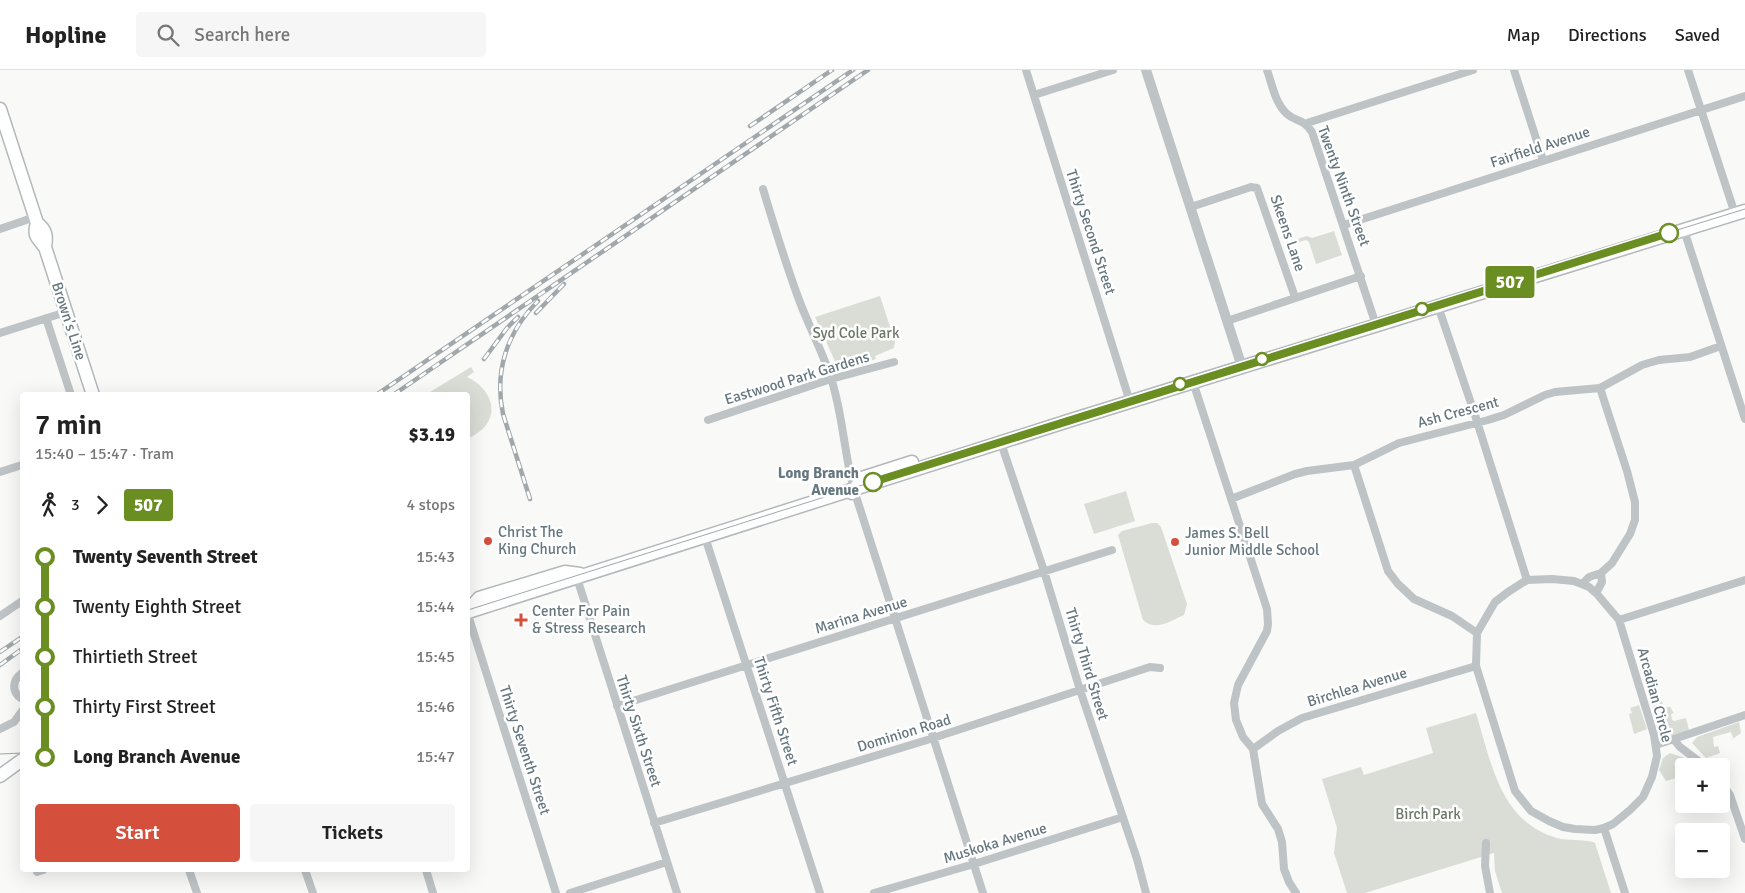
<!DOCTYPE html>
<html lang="en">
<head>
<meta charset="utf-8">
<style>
	:root { --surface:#fff; --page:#f6f6f6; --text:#222; --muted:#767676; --line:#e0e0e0; --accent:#d44f3c }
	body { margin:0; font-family:Signika,sans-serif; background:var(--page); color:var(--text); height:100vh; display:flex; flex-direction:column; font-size:19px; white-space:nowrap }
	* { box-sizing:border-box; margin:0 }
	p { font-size:16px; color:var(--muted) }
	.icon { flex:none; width:28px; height:28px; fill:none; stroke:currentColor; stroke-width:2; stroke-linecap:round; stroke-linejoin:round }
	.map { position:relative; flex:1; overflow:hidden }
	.details { position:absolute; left:20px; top:322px; width:450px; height:480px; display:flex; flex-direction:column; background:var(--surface); border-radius:5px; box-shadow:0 5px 20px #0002 }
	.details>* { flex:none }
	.badge { padding:0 10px; border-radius:4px; font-size:18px; line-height:32px }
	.fabs { position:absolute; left:1675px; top:688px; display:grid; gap:10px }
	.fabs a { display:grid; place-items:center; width:55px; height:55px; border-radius:5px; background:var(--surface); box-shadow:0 5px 20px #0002; font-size:25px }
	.map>.badge { position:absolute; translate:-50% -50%; box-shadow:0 0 0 2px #fff }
	.legs { display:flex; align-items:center; gap:8px; height:55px; padding:0 15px; font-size:16px }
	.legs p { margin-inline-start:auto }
	.summary { display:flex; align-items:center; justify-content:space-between; height:85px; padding:0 15px }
	h1 { font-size:28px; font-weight:600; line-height:38px }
	.primary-button { display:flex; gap:10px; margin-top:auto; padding:10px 15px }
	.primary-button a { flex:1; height:58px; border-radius:5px; background:var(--accent); color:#fff; font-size:20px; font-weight:600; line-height:58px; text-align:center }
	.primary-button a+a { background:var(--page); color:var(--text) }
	ul { padding:0 15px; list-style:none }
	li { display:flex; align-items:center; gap:18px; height:50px; font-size:19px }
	li i { display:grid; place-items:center; width:8px; height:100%; margin:0 6px; background:currentColor }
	li i::after { content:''; width:12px; height:12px; margin:-6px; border:4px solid; border-radius:50%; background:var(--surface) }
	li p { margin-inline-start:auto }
	li:first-child i { background:linear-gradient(#0000 50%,currentColor 0) }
	li:last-child i { background:linear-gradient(currentColor 50%,#0000 0) }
	header { display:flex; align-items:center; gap:30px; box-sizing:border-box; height:70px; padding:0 25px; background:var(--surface); border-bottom:1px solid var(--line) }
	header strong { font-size:24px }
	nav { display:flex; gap:28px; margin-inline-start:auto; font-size:18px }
	.search { width:350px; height:45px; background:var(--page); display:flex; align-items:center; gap:12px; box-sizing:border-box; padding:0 18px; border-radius:5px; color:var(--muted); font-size:19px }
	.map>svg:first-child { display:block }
	.green { fill:#daddd6 }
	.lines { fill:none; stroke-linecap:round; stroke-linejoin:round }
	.primary-casing { stroke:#b2b8bb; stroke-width:15 }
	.minor { stroke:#bec3c6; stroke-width:8 }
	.tertiary { stroke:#bec3c6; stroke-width:10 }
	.primary { stroke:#fff; stroke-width:12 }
	.tram { stroke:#a1a8ac; stroke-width:1 }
	.rail-casing { stroke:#a1a8ac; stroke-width:4.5 }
	.rail { stroke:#fff; stroke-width:2.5; stroke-dasharray:8; stroke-linecap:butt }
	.line-1-casing { stroke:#fff; stroke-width:11 }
	.line-1 { stroke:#6b8e23; stroke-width:8 }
	.stop-1-dot { fill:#fff; stroke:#6b8e23; stroke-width:2.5 }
	.poi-dot { fill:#d44f3c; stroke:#fff; stroke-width:2 }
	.labels { text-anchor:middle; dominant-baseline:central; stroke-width:5; stroke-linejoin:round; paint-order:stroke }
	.street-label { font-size:15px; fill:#66777f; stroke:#fff }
	.park-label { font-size:15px; fill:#6a7865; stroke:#fff }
	.stop-label { font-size:15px; font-weight:bold; fill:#66777f; stroke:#fff; text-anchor:end }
	.poi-label { font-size:15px; fill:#66777f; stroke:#fff; text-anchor:start }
</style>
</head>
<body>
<header>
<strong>Hopline</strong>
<div class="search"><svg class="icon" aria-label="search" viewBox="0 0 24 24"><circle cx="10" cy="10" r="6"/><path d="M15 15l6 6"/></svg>Search here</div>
<nav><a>Map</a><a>Directions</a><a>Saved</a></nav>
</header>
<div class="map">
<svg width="1745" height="823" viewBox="0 0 1745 823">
	<rect width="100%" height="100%" fill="#f9f9f7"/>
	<!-- green -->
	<path class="green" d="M 1334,161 L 1342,185 L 1316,194 L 1309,172 L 1306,170 L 1286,176 L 1285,173 L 1307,166 L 1312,168 Z
		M 880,226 L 895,272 L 894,278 L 875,286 L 876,289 L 844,299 L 838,298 L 815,247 Z
		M 471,297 L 474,302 L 467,307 C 485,315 500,336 486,355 C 482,361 474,365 468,369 L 468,325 L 425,325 Z
		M 1126,421 L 1135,451 L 1094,464 L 1084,434 Z
		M 1152,453 L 1157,453 L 1161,457 L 1187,534 L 1184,545 C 1170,551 1156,562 1143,550 L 1118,465 L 1122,461 Z
		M 1661,629 L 1664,637 L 1670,637 L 1674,643 L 1671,644 L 1672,650 L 1674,651 L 1686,648 L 1689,660 L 1667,667 L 1660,660 L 1652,632 Z
		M 1639,635 L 1647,659 L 1634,664 L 1629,644 L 1632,643 L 1630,638 Z
		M 1476,643 C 1491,692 1500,752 1557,768 C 1568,771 1588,769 1595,773 L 1611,823 L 1502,823 L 1495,801 L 1494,783 L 1365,823 L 1347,823 L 1334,783 L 1337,758 L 1322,709 L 1361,697 L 1364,705 L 1433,683 L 1426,658 Z
		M 1739,652 L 1741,663 L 1731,670 L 1733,668 L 1731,662 L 1713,667 L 1714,677 L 1718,676 L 1720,683 L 1706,688 L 1692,673 L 1697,667 Z
		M 1670,683 L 1691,690 L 1690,696 L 1684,696 L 1684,701 L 1680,705 L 1682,709 L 1678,714 L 1676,708 L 1666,711 L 1659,700 L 1663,688 Z"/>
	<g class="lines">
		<!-- primary casing -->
		<g class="primary-casing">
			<path id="primary" d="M 0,39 L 37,153 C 46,160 47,166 45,177
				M 37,153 C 33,165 37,168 45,177 L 93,325
				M 852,423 L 862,408 L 912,392
				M 468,541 L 479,528 L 565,502 L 580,504
				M 468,542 L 1068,351 L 1745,141
				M 0,706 L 22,690"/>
		</g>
		<!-- minor -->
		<path class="minor" d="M 1026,0 L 1130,332
			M 1267,0 C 1272,14 1275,33 1287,44 C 1296,52 1303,48 1312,62 L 1376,255
			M 1514,0 L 1543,90
			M 1688,0 L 1735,144
			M 1034,25 L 1113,0
			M 1307,53 L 1473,0
			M 763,119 C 774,155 785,192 798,227 C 808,255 822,280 831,308 C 843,345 844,383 854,420 L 983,823
			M 1191,137 L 1251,117 L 1257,118 L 1295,227
			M 1344,155 L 1745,26
			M 0,159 L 35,147
			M 1684,160 L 1745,349
			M 1438,236 L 1474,342 L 1527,510
			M 46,248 L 71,325
			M 1227,251 L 1361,206
			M 0,263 L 66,242
			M 1193,312 L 1267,539 L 1268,554 L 1267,561 L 1238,615 L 1234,633 L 1236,650 L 1243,667 L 1253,679 L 1262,734 L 1278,759 L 1282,772 L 1284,799 L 1289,812 L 1296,823
			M 708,350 L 831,309 L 894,292
			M 1001,373 L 1044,501 L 1080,620 L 1137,789 L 1146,823
			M 1354,395 L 1388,501 L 1398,514 L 1414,529 L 1452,546 L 1477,563
			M 0,402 L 22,395
			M 1231,429 L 1295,404 L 1307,401 L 1354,395 L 1399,373 L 1488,350 L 1504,345 L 1545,325 L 1555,322 L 1600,318 L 1642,295 L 1659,290 L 1690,287 L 1721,276
			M 705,467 L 820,823
			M 577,508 L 677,823
			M 1552,509 L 1574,511 L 1589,517 L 1597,524 L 1619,550 L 1654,665 L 1657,686 L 1652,707 L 1643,727 L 1630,740 L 1613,754 L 1604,758 L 1595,760 L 1575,759 L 1563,757 L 1549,751 L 1531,741 L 1515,721 L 1476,596 L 1477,563 L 1495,532 L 1508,522 L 1527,510 Z
			M 1582,514 L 1589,507 L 1601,503 L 1612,493 L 1630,464 L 1635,450 L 1635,432 L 1627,401 L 1600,318
			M 1596,523 L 1602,512 L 1601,503
			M 468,545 L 556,823
			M 0,546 L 22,531
			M 1619,550 L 1745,510
			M 22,603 C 12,610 11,622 22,629
			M 617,636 L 1112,480
			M 0,659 L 14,652 L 22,641
			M 1674,670 L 1680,677 L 1705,696
			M 1656,675 L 1745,645
			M 1253,679 L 1278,661 L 1302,648 L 1476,596
			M 1721,712 L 1730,725 L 1745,769
			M 654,753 L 927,670 L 1150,597 L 1160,598
			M 1604,758 L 1625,823
			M 1486,773 L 1485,796 L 1490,823
			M 189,800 L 197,823
			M 305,800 L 313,823
			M 426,800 L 433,823
			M 37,802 L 43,800
			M 570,823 L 667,792
			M 874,823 L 974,794 L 1123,747"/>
		<!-- tertiary -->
		<path class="tertiary" d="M 1146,0 L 1242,297"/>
		<!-- primary -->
		<use href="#primary" class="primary"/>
		<!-- tram -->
		<path class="tram" d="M 468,540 L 1241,295 L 1745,139
			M 0,684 L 22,683"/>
		<!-- rail casing -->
		<g class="rail-casing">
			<path id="rail" d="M 750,56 L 832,0
				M 536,243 L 564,214
				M 484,289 L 507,258 L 518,247
				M 376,325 L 853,0
				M 393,325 L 868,0
				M 530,429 L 503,344 C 494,301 507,262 538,231
				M 0,582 L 22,567
				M 0,595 L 22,579"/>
		</g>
		<!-- rail -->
		<use href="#rail" class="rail"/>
	</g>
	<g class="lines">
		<!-- line-1 casing -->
		<g class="line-1-casing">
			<path id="line-1" d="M 873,412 L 1669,163"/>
		</g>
		<!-- line-1 -->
		<use href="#line-1" class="line-1"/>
	</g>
	<!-- markers -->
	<g class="stop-1-dot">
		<circle cx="1669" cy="163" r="9"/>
		<circle cx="1422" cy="239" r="6"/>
		<circle cx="1262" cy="289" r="6"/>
		<circle cx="1180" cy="314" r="6"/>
		<circle cx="873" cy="412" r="9"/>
	</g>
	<g class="poi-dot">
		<circle cx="488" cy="471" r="5"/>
		<circle cx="1175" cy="472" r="5"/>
		<path d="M518.5 542.5h5v5h5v5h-5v5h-5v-5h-5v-5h5z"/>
	</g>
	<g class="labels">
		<!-- street labels -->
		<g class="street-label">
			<text transform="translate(1540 77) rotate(-18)">Fairfield Avenue</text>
			<text transform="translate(1344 116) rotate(70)">Twenty Ninth Street</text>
			<text transform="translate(1091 162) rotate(72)">Thirty Second Street</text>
			<text transform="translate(1288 163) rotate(71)">Skeens Lane</text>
			<text transform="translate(69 251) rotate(72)">Brown's Line</text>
			<text transform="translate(797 308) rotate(-17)">Eastwood Park Gardens</text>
			<text transform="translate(1458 342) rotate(-15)">Ash Crescent</text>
			<text transform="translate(861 545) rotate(-17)">Marina Avenue</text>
			<text transform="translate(1087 594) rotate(73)">Thirty Third Street</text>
			<text transform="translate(1357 617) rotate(-17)">Birchlea Avenue</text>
			<text transform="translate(1655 625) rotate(75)">Arcadian Circle</text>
			<text transform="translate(776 641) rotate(72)">Thirty Fifth Street</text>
			<text transform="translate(639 661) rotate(72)">Thirty Sixth Street</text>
			<text transform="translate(904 663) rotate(-17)">Dominion Road</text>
			<text transform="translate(525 680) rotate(72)">Thirty Seventh Street</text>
			<text transform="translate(995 773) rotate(-17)">Muskoka Avenue</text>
		</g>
		<!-- park labels -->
		<g class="park-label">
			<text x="856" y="263">Syd Cole Park</text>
			<text x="1428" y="744">Birch Park</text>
		</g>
		<!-- stop labels -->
		<g class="stop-label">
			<text x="859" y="403">Long Branch<tspan x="859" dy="17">Avenue</tspan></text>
		</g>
		<!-- poi labels -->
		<g class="poi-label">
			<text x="498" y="462">Christ The<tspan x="498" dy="17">King Church</tspan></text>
			<text x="1185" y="463">James S. Bell<tspan x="1185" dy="17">Junior Middle School</tspan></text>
			<text x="532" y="541">Center For Pain<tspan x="532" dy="17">&amp; Stress Research</tspan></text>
		</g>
	</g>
</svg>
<div class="fabs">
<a>+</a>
<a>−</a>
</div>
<b class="badge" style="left:1510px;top:212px;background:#6b8e23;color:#fff">507</b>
<section class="details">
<div class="summary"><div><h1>7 min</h1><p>15:40 – 15:47 · Tram</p></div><b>$3.19</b></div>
<div class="legs"><svg class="icon" aria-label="walk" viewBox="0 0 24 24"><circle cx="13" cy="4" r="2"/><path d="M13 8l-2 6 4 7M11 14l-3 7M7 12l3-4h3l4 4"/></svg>3<svg class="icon" aria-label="forward" viewBox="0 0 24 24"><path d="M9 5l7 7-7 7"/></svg><b class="badge" style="background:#6b8e23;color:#fff">507</b><p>4 stops</p></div>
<ul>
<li><i style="color:#6b8e23"></i><b>Twenty Seventh Street</b><p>15:43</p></li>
<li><i style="color:#6b8e23"></i><span>Twenty Eighth Street</span><p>15:44</p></li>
<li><i style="color:#6b8e23"></i><span>Thirtieth Street</span><p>15:45</p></li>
<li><i style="color:#6b8e23"></i><span>Thirty First Street</span><p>15:46</p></li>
<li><i style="color:#6b8e23"></i><b>Long Branch Avenue</b><p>15:47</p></li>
</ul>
<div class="primary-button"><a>Start</a><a>Tickets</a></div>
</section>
</div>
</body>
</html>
